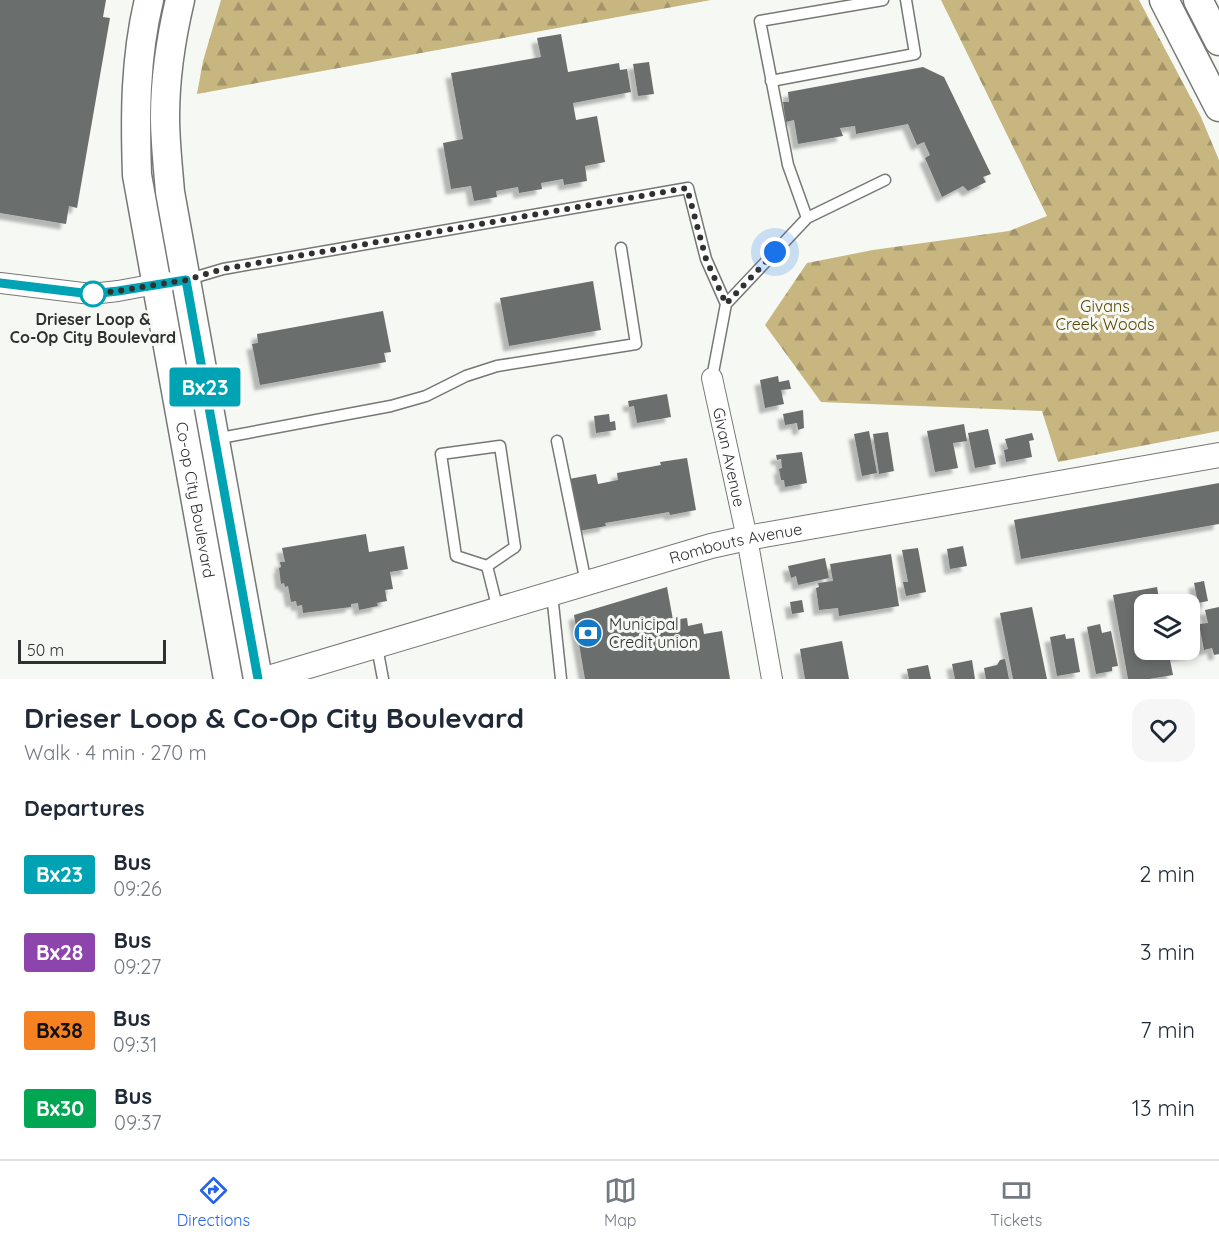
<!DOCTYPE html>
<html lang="en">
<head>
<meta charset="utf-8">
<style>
	:root { --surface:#fff; --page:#f6f6f7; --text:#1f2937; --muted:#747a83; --line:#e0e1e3; --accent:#2563eb }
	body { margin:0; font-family:Quicksand,sans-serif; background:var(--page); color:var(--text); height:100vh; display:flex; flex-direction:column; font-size:22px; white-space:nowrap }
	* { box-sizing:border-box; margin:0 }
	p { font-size:20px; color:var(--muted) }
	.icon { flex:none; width:33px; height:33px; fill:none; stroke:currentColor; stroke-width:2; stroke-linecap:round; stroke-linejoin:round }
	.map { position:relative; height:679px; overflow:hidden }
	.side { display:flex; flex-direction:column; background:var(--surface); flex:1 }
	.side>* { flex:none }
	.badge { padding:0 12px; border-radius:4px; font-size:21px; line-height:39px }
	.controls { position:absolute; left:1134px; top:594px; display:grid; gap:12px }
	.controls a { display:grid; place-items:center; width:66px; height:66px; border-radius:12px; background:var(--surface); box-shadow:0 3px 9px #0003; font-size:30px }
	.scale { position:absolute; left:18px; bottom:15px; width:148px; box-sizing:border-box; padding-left:6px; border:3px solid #2f302f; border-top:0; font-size:16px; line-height:21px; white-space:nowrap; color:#2f302f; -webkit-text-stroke:4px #f6f8f4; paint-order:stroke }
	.you { position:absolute; width:30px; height:30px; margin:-15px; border:4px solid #fff; border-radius:50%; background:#1a73e8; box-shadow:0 0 0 9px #1a73e833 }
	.map>.badge { position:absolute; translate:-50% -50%; box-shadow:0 0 0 3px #fff }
	h2 { padding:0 24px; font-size:22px; line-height:54px }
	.round { display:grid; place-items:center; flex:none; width:63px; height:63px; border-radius:18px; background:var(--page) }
	.overview { display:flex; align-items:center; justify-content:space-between; height:102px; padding:0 24px }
	h1 { font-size:28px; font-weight:700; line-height:45px }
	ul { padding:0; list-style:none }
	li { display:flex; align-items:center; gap:18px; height:78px; padding:0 24px }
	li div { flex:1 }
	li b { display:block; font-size:22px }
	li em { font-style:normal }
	li .badge { min-width:66px; font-weight:700; text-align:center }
	.dock { display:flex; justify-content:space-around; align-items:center; height:84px; border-top:2px solid var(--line); background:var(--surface); font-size:16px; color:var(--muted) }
	.dock a { display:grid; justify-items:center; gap:3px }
	.dock .current { color:var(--accent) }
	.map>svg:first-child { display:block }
	.forest { fill:url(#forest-firs) }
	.building { fill:#6b6e6c; filter:url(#shadow) }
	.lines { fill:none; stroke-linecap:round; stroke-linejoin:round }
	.service-casing { stroke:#767875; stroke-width:13 }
	.minor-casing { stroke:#767875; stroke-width:22 }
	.tertiary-casing { stroke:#767875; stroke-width:26 }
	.secondary-casing { stroke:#767875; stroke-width:31 }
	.service { stroke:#fff; stroke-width:10 }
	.minor { stroke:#fff; stroke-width:20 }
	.tertiary { stroke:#fff; stroke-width:24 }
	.secondary { stroke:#fff; stroke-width:28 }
	.line-casing { stroke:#fff; stroke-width:14 }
	.line { stroke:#00a3b4; stroke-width:9 }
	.walk { stroke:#2f302f; stroke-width:6; stroke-dasharray:0 10.8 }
	.stop-dot { fill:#fff; stroke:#00a3b4; stroke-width:3 }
	.labels { text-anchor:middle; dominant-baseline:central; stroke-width:6; stroke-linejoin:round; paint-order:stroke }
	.park-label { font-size:16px; fill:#594600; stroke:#f6f8f4 }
	.stop-label { font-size:16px; font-weight:bold; fill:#2f302f; stroke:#f6f8f4 }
	.street-label { font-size:16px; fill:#2f302f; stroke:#f6f8f4 }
	.poi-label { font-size:16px; fill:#2f302f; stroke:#f6f8f4; text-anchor:start }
</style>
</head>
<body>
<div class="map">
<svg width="1219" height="679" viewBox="0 0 1219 679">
	<defs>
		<pattern id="forest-firs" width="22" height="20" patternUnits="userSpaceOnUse" patternTransform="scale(1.5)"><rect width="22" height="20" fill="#c8b680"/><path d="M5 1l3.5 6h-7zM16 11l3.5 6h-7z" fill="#a39469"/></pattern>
		<filter id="shadow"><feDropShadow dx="-5.5" dy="5.5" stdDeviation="1.5" flood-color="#0004"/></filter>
	</defs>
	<rect width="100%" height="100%" fill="#f6f8f4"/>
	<!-- forest -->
	<path class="forest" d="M 221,0 L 711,0 L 197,94 L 203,61 Z
		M 941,0 L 1139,0 L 1201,117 L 1219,160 L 1219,431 L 1058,462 L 1042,411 L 821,402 L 765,325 L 807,263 L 873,250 L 1009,231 L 1047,216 Z"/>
	<!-- building -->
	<path class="building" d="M 0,0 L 106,0 L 103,17 L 110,18 L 77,208 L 69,206 L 66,224 L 0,213 Z
		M 561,34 L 568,72 L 619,63 L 620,70 L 627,69 L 631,92 L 573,103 L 576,120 L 597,116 L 605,162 L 585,166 L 587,181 L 564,185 L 563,179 L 541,183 L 542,189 L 519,193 L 518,187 L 496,191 L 497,197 L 474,201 L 471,186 L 451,189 L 443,143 L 463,139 L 451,73 L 541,57 L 537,38 Z
		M 649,62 L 654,94 L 638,96 L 633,64 Z
		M 923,67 L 944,77 L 991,174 L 983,177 L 986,182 L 968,191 L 963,186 L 942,197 L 925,158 L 930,155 L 924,142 L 917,145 L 908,124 L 856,134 L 855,126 L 840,128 L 843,136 L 798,144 L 794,120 L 786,122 L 783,102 L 789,102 L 788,92 Z
		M 593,281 L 601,330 L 509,346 L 500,298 Z
		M 383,311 L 391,352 L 384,353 L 386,362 L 260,385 L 252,344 L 258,343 L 257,334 Z
		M 778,376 L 779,382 L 789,380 L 791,389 L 781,390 L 784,404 L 765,408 L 760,380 Z
		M 667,394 L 671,417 L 637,423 L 634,406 L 629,407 L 628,401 Z
		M 803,410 L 804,428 L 798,430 L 797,423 L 785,425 L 783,414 Z
		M 609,414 L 610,422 L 615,421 L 616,430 L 596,433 L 594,416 Z
		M 964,424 L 967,441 L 953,443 L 958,468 L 935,472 L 927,431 Z
		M 988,429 L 996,464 L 975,468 L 968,433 Z
		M 869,431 L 877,473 L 862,476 L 854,434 Z
		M 888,432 L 894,471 L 879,474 L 873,434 Z
		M 1032,433 L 1034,440 L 1029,441 L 1032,457 L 1006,462 L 1004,450 L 1008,449 L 1005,439 Z
		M 802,452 L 807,483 L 785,487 L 784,480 L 781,480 L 779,469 L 782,468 L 781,459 L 777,460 L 776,455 Z
		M 687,458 L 696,510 L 670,515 L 669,512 L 605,523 L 606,526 L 579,531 L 569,479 L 596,474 L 598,484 L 618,480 L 617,473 L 661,465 L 660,462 Z
		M 1219,483 L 1219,524 L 1021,559 L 1014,520 Z
		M 366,534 L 369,552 L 404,546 L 408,569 L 390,572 L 393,589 L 385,590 L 387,601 L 377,603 L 378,606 L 359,610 L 358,603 L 351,604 L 351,607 L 303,613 L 302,605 L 297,606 L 296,601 L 291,602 L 288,586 L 285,587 L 284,583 L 281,584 L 279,568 L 281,567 L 280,562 L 285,562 L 282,548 Z
		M 963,546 L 967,566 L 950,569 L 947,549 Z
		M 918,548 L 926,592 L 906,596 L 903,582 L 908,582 L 902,550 Z
		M 891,554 L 899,606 L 839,616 L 838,608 L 819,610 L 816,588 L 819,587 L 818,583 L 833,581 L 830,564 Z
		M 825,558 L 829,578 L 798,585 L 796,576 L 791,578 L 788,566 Z
		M 1204,581 L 1208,601 L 1198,603 L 1194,583 Z
		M 667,587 L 673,620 L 687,618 L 688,626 L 702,623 L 704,634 L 722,631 L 730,679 L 585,679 L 574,615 Z
		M 1157,587 L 1160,604 L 1144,604 L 1144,650 L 1168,650 L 1173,675 L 1149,679 L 1128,679 L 1113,595 Z
		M 802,600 L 804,612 L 792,614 L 790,602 Z
		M 1032,607 L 1047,679 L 1013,679 L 1000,613 Z
		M 1219,607 L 1219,654 L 1214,655 L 1212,648 L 1204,650 L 1199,624 L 1208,623 L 1205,610 Z
		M 1190,611 L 1198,652 L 1171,657 L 1170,650 L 1190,650 Z
		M 1100,624 L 1102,633 L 1111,631 L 1118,666 L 1112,667 L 1112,671 L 1096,674 L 1087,627 Z
		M 1065,634 L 1066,639 L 1074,638 L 1080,672 L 1057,676 L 1050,637 Z
		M 842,641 L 849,679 L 805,679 L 800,649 Z
		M 1005,659 L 1009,679 L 986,679 L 984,668 L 997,665 L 1000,660 Z
		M 972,660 L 975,679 L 955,679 L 952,664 Z
		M 928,665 L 931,679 L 909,679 L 907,669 Z"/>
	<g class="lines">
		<!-- service casing -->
		<g class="service-casing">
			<path id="service" d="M 771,81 L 915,54 L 906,0
				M 807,218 L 788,165 L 760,21 L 883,0
				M 186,280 L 223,269 L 688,188 L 706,259 L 726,304
				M 712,378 L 726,304 L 807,218 L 885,180
				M 215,439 L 391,406 L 426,396 L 466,376 L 497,366 L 636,344 L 621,248
				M 557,441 L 586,583
				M 500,446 L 515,547 L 487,566 L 456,556 L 441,454 Z
				M 487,566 L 498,610
				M 552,594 L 561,679
				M 377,647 L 383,679"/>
		</g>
		<!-- minor casing -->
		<g class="minor-casing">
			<g id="minor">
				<path d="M 0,283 L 91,294 L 118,291 L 167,282"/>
				<path id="s1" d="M 712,378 L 747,538 L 772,679"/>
			</g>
		</g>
		<!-- tertiary casing -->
		<g class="tertiary-casing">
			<g id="tertiary">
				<path id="s2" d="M 265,679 L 711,546 L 747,538 L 1219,455"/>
			</g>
		</g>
		<!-- secondary casing -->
		<g class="secondary-casing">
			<g id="secondary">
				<path id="s3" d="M 149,0 C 135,58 135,116 137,175 L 228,679"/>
				<path d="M 180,0 C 171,38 165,77 165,117 C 165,142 168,167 170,192 L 258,679"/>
				<path d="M 1164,0 L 1219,107"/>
				<path d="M 1198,0 L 1219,41"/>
			</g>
		</g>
		<!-- service -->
		<use href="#service" class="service"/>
		<!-- minor -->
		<use href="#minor" class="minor"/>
		<!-- tertiary -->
		<use href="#tertiary" class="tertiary"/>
		<!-- secondary -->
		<use href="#secondary" class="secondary"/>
	</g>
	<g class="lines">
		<!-- line casing -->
		<g class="line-casing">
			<path id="line" d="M 0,283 L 91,294 L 118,291 L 186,280 L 258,679"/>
		</g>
		<!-- line -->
		<use href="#line" class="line"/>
		<!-- walk -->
		<path class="walk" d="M 93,294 L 91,294 L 118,291 L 186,280 L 223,269 L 687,188 L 706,259 L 726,304 L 775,252"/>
	</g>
	<!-- icons -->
	<defs>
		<g id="bank-disc" transform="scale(1.5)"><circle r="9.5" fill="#1478c3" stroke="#f6f8f4"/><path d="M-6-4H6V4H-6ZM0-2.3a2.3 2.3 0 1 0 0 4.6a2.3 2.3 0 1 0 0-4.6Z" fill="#fff"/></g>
	</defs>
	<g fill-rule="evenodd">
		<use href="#bank-disc" x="588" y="633"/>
	</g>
	<!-- markers -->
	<circle class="stop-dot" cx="93" cy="294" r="12"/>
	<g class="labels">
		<!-- park labels -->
		<g class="park-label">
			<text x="1105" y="306">Givans<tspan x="1105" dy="18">Creek Woods</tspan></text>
		</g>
		<!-- stop labels -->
		<g class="stop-label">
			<text x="93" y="319">Drieser Loop &amp;<tspan x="93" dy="18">Co-Op City Boulevard</tspan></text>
		</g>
		<!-- street labels -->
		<g class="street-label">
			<text stroke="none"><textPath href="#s1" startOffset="81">Givan Avenue</textPath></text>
			<text stroke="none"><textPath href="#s3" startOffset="506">Co-op City Boulevard</textPath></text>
			<text stroke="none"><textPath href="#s2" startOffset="490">Rombouts Avenue</textPath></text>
		</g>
		<!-- poi labels -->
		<g class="poi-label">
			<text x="609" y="624">Municipal<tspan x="609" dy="18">Credit union</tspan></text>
		</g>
	</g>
</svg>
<div class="controls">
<a><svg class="icon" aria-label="layers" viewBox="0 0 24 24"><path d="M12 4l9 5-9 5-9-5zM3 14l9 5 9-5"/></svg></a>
</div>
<div class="scale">50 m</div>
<div class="you" style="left:775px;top:252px"></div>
<b class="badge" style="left:205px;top:387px;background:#00a3b4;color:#fff">Bx23</b>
</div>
<section class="side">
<div class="overview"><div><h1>Drieser Loop &amp; Co-Op City Boulevard</h1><p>Walk · 4 min · 270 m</p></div><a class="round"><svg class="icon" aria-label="heart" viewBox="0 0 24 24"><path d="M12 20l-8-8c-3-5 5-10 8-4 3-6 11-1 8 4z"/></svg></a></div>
<h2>Departures</h2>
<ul>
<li><span class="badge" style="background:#00a3b4;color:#fff">Bx23</span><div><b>Bus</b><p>09:26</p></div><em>2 min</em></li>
<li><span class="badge" style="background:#8e44ad;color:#fff">Bx28</span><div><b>Bus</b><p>09:27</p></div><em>3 min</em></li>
<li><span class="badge" style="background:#f58220;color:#111">Bx38</span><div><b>Bus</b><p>09:31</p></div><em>7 min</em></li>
<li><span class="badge" style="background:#00a651;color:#fff">Bx30</span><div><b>Bus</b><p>09:37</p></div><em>13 min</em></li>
</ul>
</section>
<nav class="dock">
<a class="current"><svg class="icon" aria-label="directions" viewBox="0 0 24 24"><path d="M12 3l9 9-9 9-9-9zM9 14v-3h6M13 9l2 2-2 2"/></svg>Directions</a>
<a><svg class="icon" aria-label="map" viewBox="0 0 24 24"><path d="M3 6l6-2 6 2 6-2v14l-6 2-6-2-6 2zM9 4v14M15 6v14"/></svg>Map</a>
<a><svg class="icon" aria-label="tickets" viewBox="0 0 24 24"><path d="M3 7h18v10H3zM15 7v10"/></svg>Tickets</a>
</nav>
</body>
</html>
